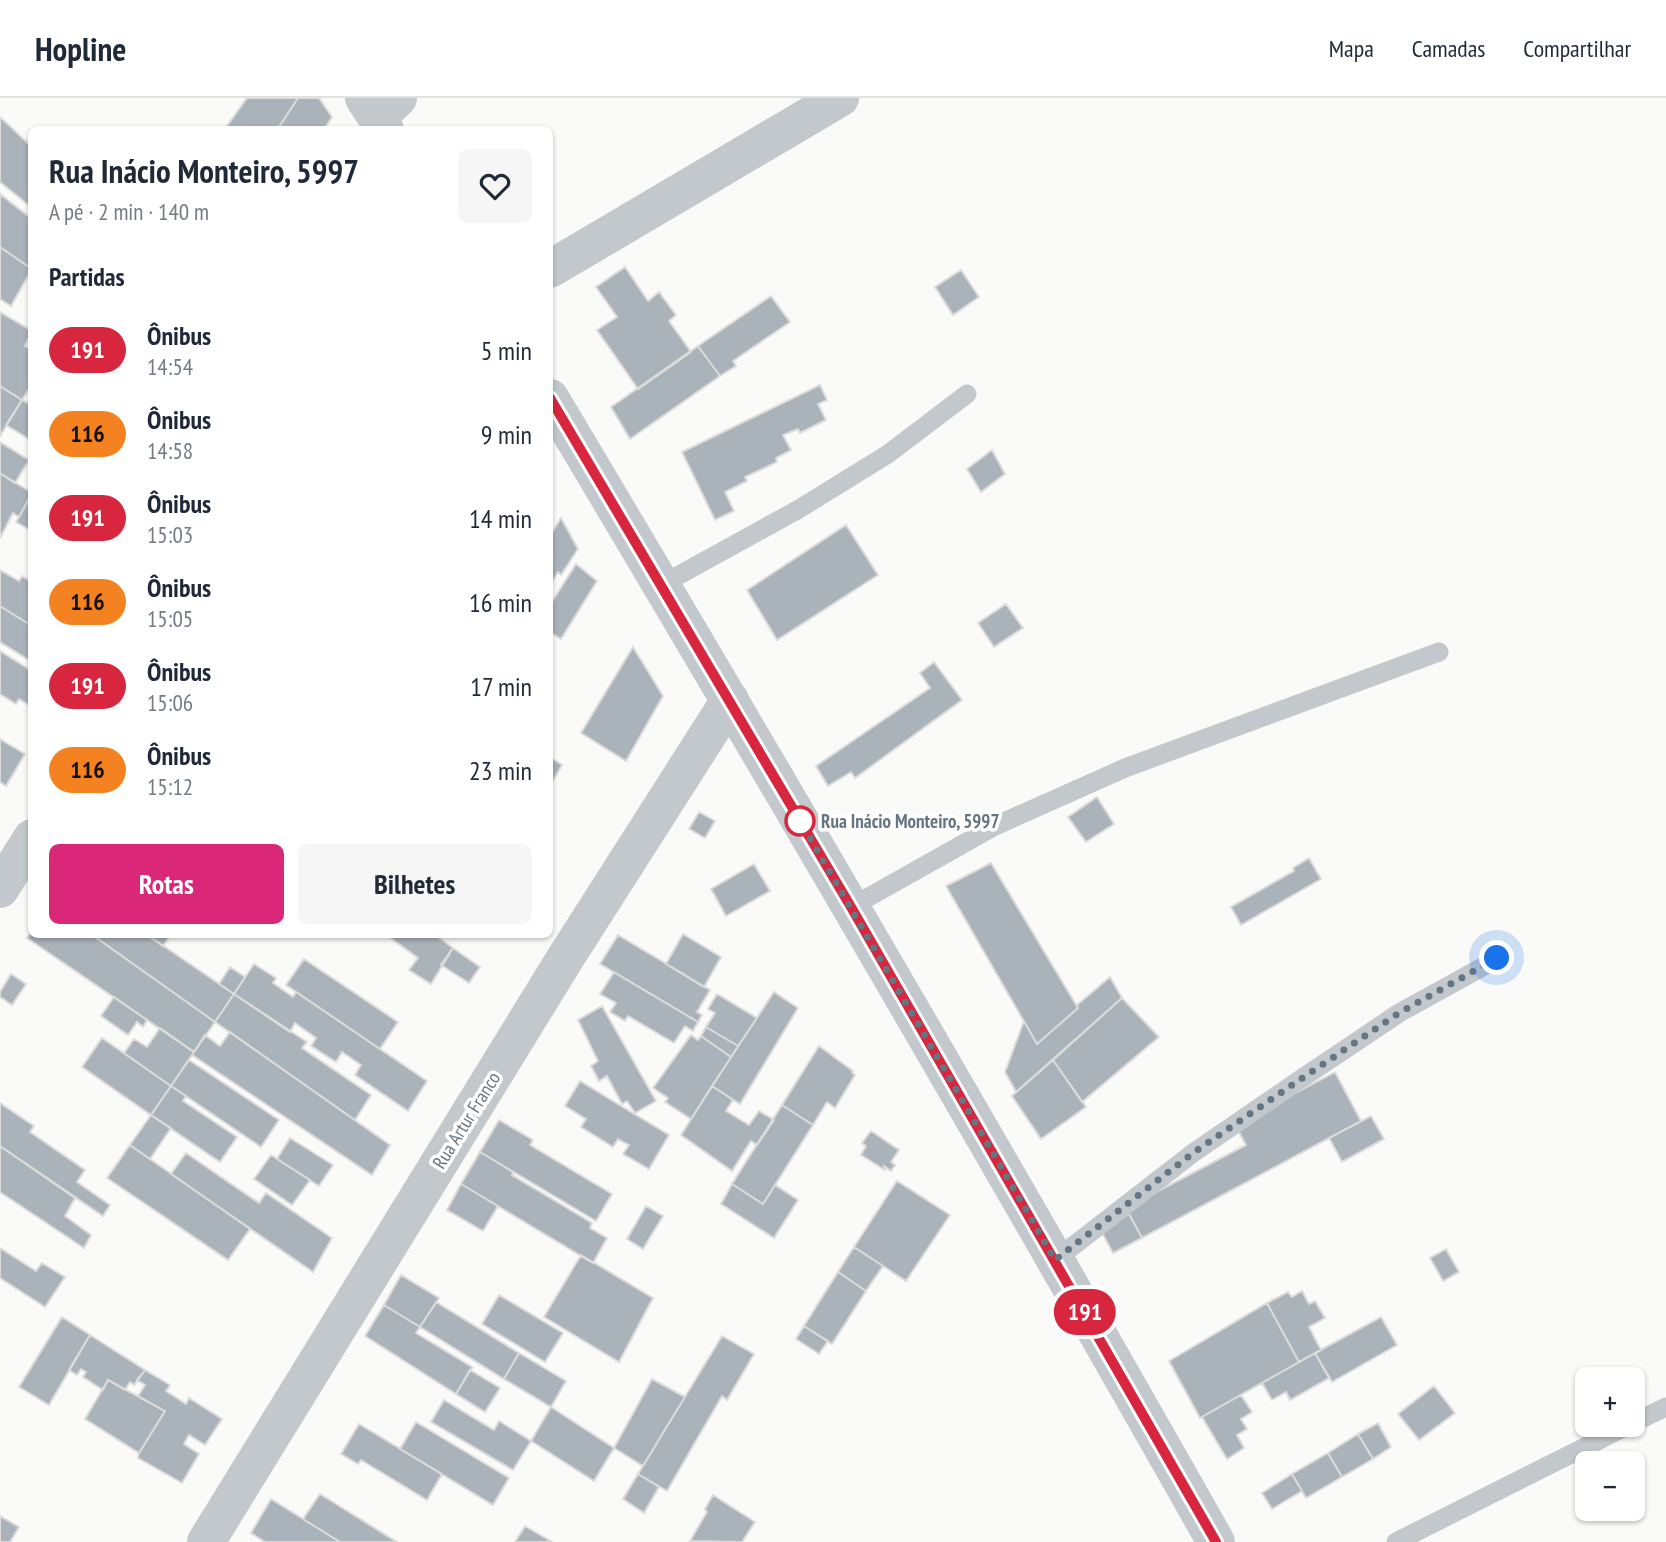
<!DOCTYPE html>
<html lang="pt">
<head>
<meta charset="utf-8">
<style>
	:root { --surface:#fff; --page:#f6f6f7; --text:#1f2937; --muted:#747a83; --line:#e0e1e3; --accent:#db2777 }
	body { margin:0; font-family:"PT Sans Narrow",sans-serif; background:var(--page); color:var(--text); height:100vh; display:flex; flex-direction:column; font-size:26px; white-space:nowrap }
	* { box-sizing:border-box; margin:0 }
	p { font-size:23px; color:var(--muted) }
	.icon { flex:none; width:38px; height:38px; fill:none; stroke:currentColor; stroke-width:2; stroke-linecap:round; stroke-linejoin:round }
	.map { position:relative; flex:1; overflow:hidden }
	.drawer { position:absolute; left:28px; top:28px; width:525px; height:812px; display:flex; flex-direction:column; background:var(--surface); border-radius:10px; box-shadow:0 2px 5px #0004 }
	.drawer>* { flex:none }
	.badge { padding:0 14px; border-radius:23px; font-size:24px; line-height:46px }
	.controls { position:absolute; left:1575px; top:1269px; display:grid; gap:14px }
	.controls a { display:grid; place-items:center; width:70px; height:70px; border-radius:10px; background:var(--surface); box-shadow:0 2px 5px #0004; font-size:35px }
	.you { position:absolute; width:35px; height:35px; margin:-18px; border:5px solid #fff; border-radius:50%; background:#1a73e8; box-shadow:0 0 0 10px #1a73e833 }
	.map>.badge { position:absolute; translate:-50% -50%; box-shadow:0 0 0 4px #fff }
	h2 { padding:0 21px; font-size:26px; line-height:63px }
	.round { display:grid; place-items:center; flex:none; width:74px; height:74px; border-radius:10px; background:var(--page) }
	.headline { display:flex; align-items:center; justify-content:space-between; height:119px; padding:0 21px }
	h1 { font-size:33px; font-weight:700; line-height:52px }
	.button { display:flex; gap:14px; margin-top:auto; padding:14px 21px }
	.button a { flex:1; height:80px; border-radius:10px; background:var(--accent); color:#fff; font-size:28px; font-weight:700; line-height:80px; text-align:center }
	.button a+a { background:var(--page); color:var(--text) }
	ul { padding:0; list-style:none }
	li { display:flex; align-items:center; gap:21px; height:84px; padding:0 21px }
	li div { flex:1 }
	li b { display:block; font-size:26px }
	li em { font-style:normal }
	li .badge { min-width:77px; font-weight:700; text-align:center }
	header { display:flex; align-items:center; gap:42px; box-sizing:border-box; height:98px; padding:0 35px; background:var(--surface); border-bottom:2px solid var(--line) }
	header strong { font-size:33px }
	nav { display:flex; gap:38px; margin-inline-start:auto; font-size:24px }
	.map>svg:first-child { display:block }
	.building { fill:#aab3b9; stroke:#dcdcda; stroke-width:2 }
	.lines { fill:none; stroke-linecap:round; stroke-linejoin:round }
	.service { stroke:#c3c8cc; stroke-width:19 }
	.minor { stroke:#c3c8cc; stroke-width:38 }
	.tertiary { stroke:#c3c8cc; stroke-width:38 }
	.line-casing { stroke:#fff; stroke-width:16 }
	.line { stroke:#d7263d; stroke-width:10 }
	.walk { stroke:#657683; stroke-width:7; stroke-dasharray:0 12.6 }
	.stop-dot { fill:#fff; stroke:#d7263d; stroke-width:3.5 }
	.labels { text-anchor:middle; dominant-baseline:central; stroke-width:7; stroke-linejoin:round; paint-order:stroke }
	.stop-label { font-size:19px; font-weight:bold; fill:#657683; stroke:#fff; text-anchor:start }
	.street-label { font-size:19px; fill:#657683; stroke:#fff }
</style>
</head>
<body>
<header>
<strong>Hopline</strong>
<nav><a>Mapa</a><a>Camadas</a><a>Compartilhar</a></nav>
</header>
<div class="map">
<svg width="1666" height="1444" viewBox="0 0 1666 1444">
	<rect width="100%" height="100%" fill="#fafaf8"/>
	<!-- building -->
	<path class="building" d="M 247,0 L 298,0 L 277,32 L 224,32 Z
		M 298,0 L 319,0 L 332,19 L 324,32 L 277,32 Z
		M 0,19 L 32,49 L 32,110 L 0,84 Z
		M 0,96 L 32,121 L 32,171 L 0,149 Z
		M 0,149 L 32,171 L 11,208 L 0,201 Z
		M 625,169 L 648,203 L 659,194 L 676,217 L 669,223 L 691,254 L 638,291 L 597,232 L 617,219 L 596,189 Z
		M 961,172 L 979,199 L 953,217 L 935,189 Z
		M 771,198 L 790,224 L 733,263 L 736,268 L 720,278 L 698,248 Z
		M 0,214 L 32,233 L 25,248 L 32,252 L 32,286 L 22,302 L 0,288 Z
		M 698,248 L 720,278 L 630,341 L 611,309 Z
		M 820,287 L 827,302 L 818,306 L 826,322 L 800,335 L 798,331 L 783,337 L 791,352 L 776,360 L 777,364 L 745,379 L 747,383 L 725,394 L 734,413 L 715,422 L 682,354 Z
		M 0,288 L 22,302 L 0,338 Z
		M 22,302 L 32,307 L 32,343 L 6,327 Z
		M 0,344 L 29,362 L 15,385 L 0,375 Z
		M 992,352 L 1005,376 L 981,394 L 967,371 Z
		M 0,375 L 32,395 L 19,419 L 13,415 L 0,440 Z
		M 32,396 L 32,433 L 16,424 Z
		M 561,420 L 578,451 L 561,477 L 558,474 L 550,488 L 550,438 Z
		M 846,427 L 878,477 L 777,542 L 747,492 Z
		M 576,466 L 597,483 L 561,541 L 550,534 L 550,507 Z
		M 0,472 L 19,483 L 22,478 L 32,484 L 32,528 L 0,508 Z
		M 1006,506 L 1023,530 L 994,549 L 978,525 Z
		M 0,508 L 32,528 L 32,564 L 0,544 Z
		M 633,549 L 663,598 L 626,663 L 581,635 Z
		M 0,553 L 32,573 L 32,609 L 19,601 L 16,606 L 0,596 Z
		M 934,564 L 962,602 L 855,680 L 851,674 L 828,688 L 816,668 L 930,590 L 920,575 Z
		M 0,641 L 25,656 L 6,688 L 0,684 Z
		M 550,659 L 562,667 L 550,688 Z
		M 1097,699 L 1114,726 L 1086,744 L 1068,719 Z
		M 699,714 L 715,723 L 705,740 L 689,731 Z
		M 1309,760 L 1321,781 L 1241,827 L 1231,809 L 1294,773 L 1293,770 Z
		M 991,765 L 1078,910 L 1037,946 L 946,788 Z
		M 754,766 L 770,793 L 726,818 L 711,791 Z
		M 32,833 L 32,836 L 91,836 L 215,924 L 194,954 L 27,840 Z
		M 91,836 L 146,836 L 234,896 L 215,924 Z
		M 146,836 L 171,836 L 163,848 Z
		M 385,836 L 434,836 L 453,850 L 431,886 L 409,872 L 418,860 Z
		M 683,836 L 721,859 L 704,889 L 666,866 Z
		M 618,837 L 710,892 L 697,914 L 702,917 L 698,924 L 600,866 Z
		M 453,850 L 480,869 L 469,885 L 441,867 Z
		M 304,861 L 398,924 L 380,951 L 286,887 Z
		M 254,866 L 276,880 L 273,885 L 293,899 L 296,894 L 427,983 L 408,1013 L 355,977 L 361,967 L 342,954 L 336,964 L 311,948 L 316,940 L 295,925 L 290,934 L 234,896 Z
		M 230,869 L 245,879 L 234,896 L 219,886 Z
		M 614,874 L 698,924 L 693,933 L 685,928 L 674,945 L 628,918 L 625,923 L 610,914 L 616,905 L 600,896 Z
		M 11,876 L 26,886 L 12,907 L 0,899 L 0,894 Z
		M 1110,879 L 1122,900 L 1016,994 L 1005,974 L 1024,923 L 1037,946 L 1078,910 L 1077,907 Z
		M 774,894 L 798,910 L 740,1006 L 712,988 Z
		M 234,896 L 307,944 L 302,950 L 371,997 L 355,1022 L 215,924 Z
		M 717,896 L 757,920 L 738,948 L 706,929 L 715,915 L 708,911 Z
		M 114,899 L 147,922 L 143,929 L 137,924 L 128,937 L 101,918 Z
		M 1122,900 L 1159,939 L 1082,1004 L 1053,962 Z
		M 602,908 L 656,1003 L 635,1015 L 627,1003 L 622,1006 L 607,978 L 599,983 L 591,968 L 598,963 L 578,922 Z
		M 706,929 L 738,948 L 731,959 L 701,938 Z
		M 160,930 L 194,954 L 171,988 L 124,955 L 134,941 L 147,949 Z
		M 230,934 L 390,1047 L 372,1077 L 192,957 L 205,937 L 220,948 Z
		M 691,937 L 698,942 L 701,938 L 731,959 L 691,1021 L 665,1004 L 668,1000 L 653,990 Z
		M 102,940 L 171,988 L 151,1017 L 82,969 Z
		M 819,948 L 853,973 L 852,974 L 855,977 L 835,1010 L 827,1004 L 813,1027 L 782,1007 Z
		M 189,962 L 279,1022 L 261,1049 L 171,988 Z
		M 1053,962 L 1086,1009 L 1041,1041 L 1012,998 Z
		M 1335,974 L 1361,1023 L 1142,1140 L 1126,1110 L 1246,1047 L 1235,1027 Z
		M 580,983 L 669,1037 L 649,1071 L 623,1056 L 629,1047 L 618,1041 L 613,1049 L 581,1029 L 586,1021 L 565,1008 Z
		M 171,988 L 186,998 L 183,1003 L 237,1039 L 220,1064 L 151,1017 Z
		M 712,988 L 733,1002 L 726,1013 L 749,1027 L 759,1013 L 774,1022 L 757,1047 L 751,1043 L 732,1073 L 681,1037 Z
		M 0,1005 L 34,1028 L 30,1034 L 85,1072 L 77,1084 L 110,1107 L 103,1118 L 0,1048 Z
		M 782,1007 L 813,1027 L 763,1106 L 732,1086 Z
		M 151,1017 L 171,1030 L 150,1061 L 130,1047 Z
		M 1371,1018 L 1384,1041 L 1342,1064 L 1329,1040 Z
		M 499,1022 L 533,1042 L 530,1047 L 612,1096 L 596,1123 L 480,1054 Z
		M 871,1033 L 899,1052 L 891,1064 L 895,1067 L 891,1073 L 884,1068 L 885,1072 L 861,1057 L 866,1048 L 862,1045 Z
		M 290,1040 L 333,1067 L 319,1088 L 277,1061 Z
		M 130,1047 L 250,1131 L 228,1162 L 107,1080 Z
		M 0,1048 L 75,1100 L 65,1118 L 91,1137 L 84,1150 L 0,1094 Z
		M 480,1054 L 513,1074 L 512,1077 L 592,1125 L 590,1130 L 607,1140 L 593,1165 L 461,1086 Z
		M 186,1055 L 259,1105 L 266,1095 L 332,1140 L 313,1174 L 171,1076 Z
		M 271,1057 L 310,1082 L 292,1107 L 254,1081 Z
		M 897,1083 L 950,1117 L 906,1183 L 854,1149 Z
		M 461,1086 L 498,1108 L 483,1133 L 447,1112 Z
		M 732,1086 L 763,1106 L 775,1087 L 798,1102 L 774,1140 L 721,1106 Z
		M 646,1108 L 663,1118 L 643,1151 L 627,1141 Z
		M 1129,1116 L 1142,1140 L 1113,1155 L 1100,1131 Z
		M 854,1149 L 883,1168 L 866,1193 L 838,1174 Z
		M 0,1150 L 36,1173 L 42,1165 L 65,1179 L 45,1209 L 0,1180 Z
		M 1446,1151 L 1459,1174 L 1443,1183 L 1430,1160 Z
		M 581,1157 L 653,1200 L 619,1264 L 544,1219 Z
		M 838,1174 L 866,1193 L 832,1246 L 804,1228 Z
		M 401,1177 L 439,1200 L 420,1229 L 384,1207 Z
		M 1302,1193 L 1309,1206 L 1315,1203 L 1325,1220 L 1309,1229 L 1321,1252 L 1299,1264 L 1267,1205 L 1288,1194 L 1292,1199 Z
		M 499,1197 L 563,1235 L 545,1264 L 482,1226 Z
		M 436,1204 L 519,1255 L 504,1281 L 420,1229 Z
		M 1267,1205 L 1299,1264 L 1200,1320 L 1169,1263 Z
		M 384,1207 L 420,1229 L 416,1235 L 472,1269 L 456,1296 L 365,1238 Z
		M 62,1219 L 90,1237 L 49,1307 L 19,1289 Z
		M 1381,1219 L 1397,1247 L 1332,1284 L 1315,1255 Z
		M 804,1228 L 828,1243 L 819,1256 L 796,1241 Z
		M 90,1237 L 145,1272 L 134,1287 L 130,1284 L 125,1292 L 108,1282 L 103,1292 L 83,1279 L 86,1274 L 81,1271 L 77,1277 L 69,1272 Z
		M 722,1238 L 754,1256 L 727,1302 L 722,1298 L 667,1393 L 638,1376 Z
		M 519,1255 L 566,1283 L 551,1309 L 504,1281 Z
		M 1315,1255 L 1329,1280 L 1290,1302 L 1286,1294 L 1272,1302 L 1262,1285 Z
		M 145,1272 L 170,1287 L 166,1293 L 186,1306 L 189,1300 L 222,1321 L 205,1347 L 189,1337 L 184,1346 L 199,1356 L 182,1385 L 138,1360 L 139,1355 L 165,1313 L 138,1298 L 145,1287 L 137,1282 Z
		M 470,1272 L 500,1290 L 485,1314 L 456,1296 Z
		M 652,1281 L 685,1299 L 643,1368 L 614,1350 Z
		M 108,1282 L 165,1313 L 139,1355 L 85,1321 Z
		M 1434,1288 L 1455,1315 L 1419,1342 L 1398,1316 Z
		M 1241,1297 L 1252,1314 L 1241,1321 L 1247,1331 L 1237,1337 L 1244,1350 L 1227,1361 L 1202,1319 Z
		M 444,1302 L 494,1332 L 499,1323 L 531,1343 L 513,1372 L 431,1324 Z
		M 551,1309 L 614,1350 L 594,1383 L 531,1343 Z
		M 416,1324 L 509,1380 L 493,1407 L 400,1351 Z
		M 1378,1325 L 1391,1349 L 1373,1361 L 1358,1336 Z
		M 359,1326 L 442,1376 L 427,1402 L 361,1362 L 358,1366 L 341,1356 Z
		M 1358,1336 L 1373,1361 L 1342,1379 L 1328,1355 Z
		M 1328,1355 L 1342,1379 L 1306,1400 L 1292,1376 Z
		M 638,1376 L 659,1389 L 644,1415 L 623,1401 Z
		M 1292,1376 L 1302,1393 L 1272,1411 L 1262,1395 Z
		M 320,1396 L 397,1444 L 340,1444 L 303,1421 Z
		M 713,1397 L 755,1424 L 742,1444 L 690,1443 L 707,1414 L 705,1411 Z
		M 271,1401 L 303,1421 L 340,1444 L 265,1444 L 251,1435 Z
		M 0,1418 L 19,1429 L 10,1444 L 0,1444 Z
		M 525,1428 L 552,1444 L 515,1444 Z"/>
	<g class="lines">
		<!-- service -->
		<path class="service" d="M 661,487 L 799,411 L 888,356 L 967,296
			M 851,809 L 995,728 L 1125,670 L 1439,554
			M 1055,1162 L 1193,1055 L 1295,985 L 1399,915 L 1497,861
			M 1633,1325 L 1666,1309
			M 1396,1444 L 1631,1326"/>
		<!-- minor -->
		<path class="minor" d="M 377,20 L 398,0
			M 550,171 L 840,0
			M 0,791 L 32,740
			M 206,1444 L 566,859 L 730,602"/>
		<!-- tertiary -->
		<path class="tertiary" d="M 364,0 L 385,32
			M 550,300 C 776,679 999,1060 1216,1444"/>
	</g>
	<g class="lines">
		<!-- line casing -->
		<g class="line-casing">
			<path id="line" d="M 550,300 L 851,809 L 1216,1444"/>
		</g>
		<!-- line -->
		<use href="#line" class="line"/>
		<!-- walk -->
		<path class="walk" d="M 800,723 L 799,721 L 1055,1162 L 1193,1055 L 1295,985 L 1399,915 L 1497,860"/>
	</g>
	<!-- markers -->
	<circle class="stop-dot" cx="800" cy="723" r="14"/>
	<g class="labels">
		<!-- stop labels -->
		<g class="stop-label">
			<text x="821" y="723">Rua Inácio Monteiro, 5997</text>
		</g>
		<!-- street labels -->
		<g class="street-label">
			<text transform="translate(466 1022) rotate(-58)">Rua Artur Franco</text>
		</g>
	</g>
</svg>
<div class="controls">
<a>+</a>
<a>−</a>
</div>
<div class="you" style="left:1497px;top:860px"></div>
<b class="badge" style="left:1085px;top:1214px;background:#d7263d;color:#fff">191</b>
<section class="drawer">
<div class="headline"><div><h1>Rua Inácio Monteiro, 5997</h1><p>A pé · 2 min · 140 m</p></div><a class="round"><svg class="icon" aria-label="heart" viewBox="0 0 24 24"><path d="M12 20l-8-8c-3-5 5-10 8-4 3-6 11-1 8 4z"/></svg></a></div>
<h2>Partidas</h2>
<ul>
<li><span class="badge" style="background:#d7263d;color:#fff">191</span><div><b>Ônibus</b><p>14:54</p></div><em>5 min</em></li>
<li><span class="badge" style="background:#f58220;color:#111">116</span><div><b>Ônibus</b><p>14:58</p></div><em>9 min</em></li>
<li><span class="badge" style="background:#d7263d;color:#fff">191</span><div><b>Ônibus</b><p>15:03</p></div><em>14 min</em></li>
<li><span class="badge" style="background:#f58220;color:#111">116</span><div><b>Ônibus</b><p>15:05</p></div><em>16 min</em></li>
<li><span class="badge" style="background:#d7263d;color:#fff">191</span><div><b>Ônibus</b><p>15:06</p></div><em>17 min</em></li>
<li><span class="badge" style="background:#f58220;color:#111">116</span><div><b>Ônibus</b><p>15:12</p></div><em>23 min</em></li>
</ul>
<div class="button"><a>Rotas</a><a>Bilhetes</a></div>
</section>
</div>
</body>
</html>
